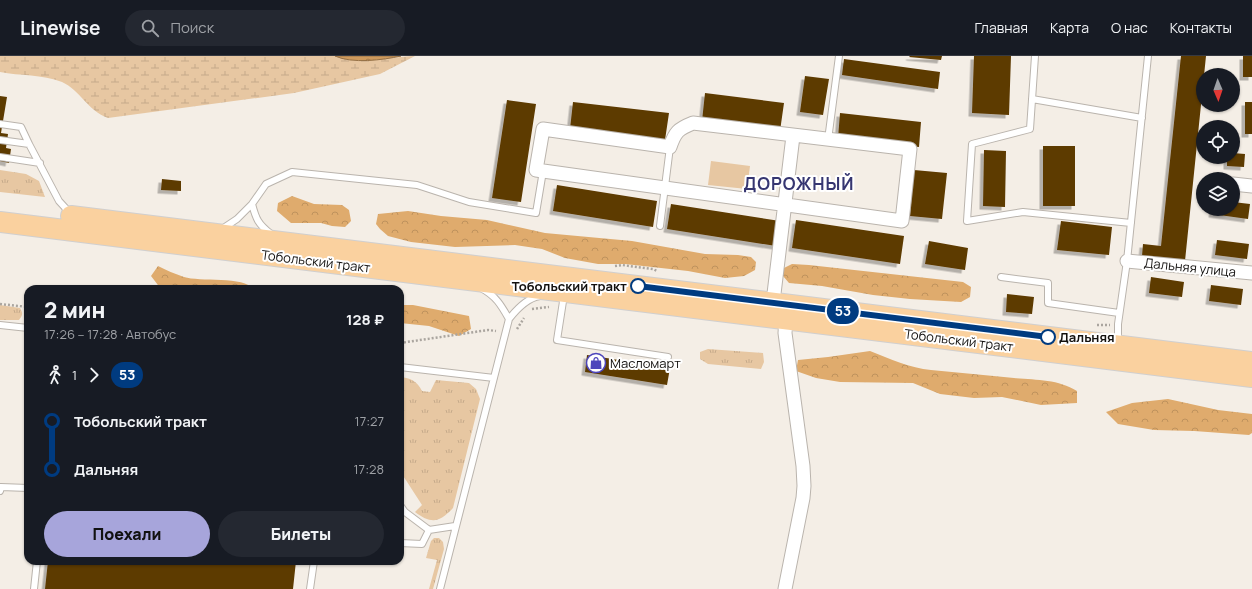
<!DOCTYPE html>
<html lang="ru">
<head>
<meta charset="utf-8">
<style>
	:root { --surface:#171b24; --page:#242831; --text:#f1f3f6; --muted:#9ea1a6; --line:#363941; --accent:#a7a5db }
	body { margin:0; font-family:Manrope,sans-serif; background:var(--page); color:var(--text); height:100vh; display:flex; flex-direction:column; font-size:15px; white-space:nowrap }
	* { box-sizing:border-box; margin:0 }
	p { font-size:13px; color:var(--muted) }
	.icon { flex:none; width:22px; height:22px; fill:none; stroke:currentColor; stroke-width:2; stroke-linecap:round; stroke-linejoin:round }
	.map { position:relative; flex:1; overflow:hidden }
	.side { position:absolute; left:24px; top:229px; width:380px; height:280px; display:flex; flex-direction:column; background:var(--surface); border-radius:12px; box-shadow:0 1px 3px #0004 }
	.side>* { flex:none }
	.badge { padding:0 8px; border-radius:13px; font-size:14px; line-height:26px }
	.needle { width:26px; rotate:178deg }
	.tools { position:absolute; left:1196px; top:12px; display:grid; gap:8px }
	.tools a { display:grid; place-items:center; width:44px; height:44px; border-radius:50%; background:var(--surface); box-shadow:0 1px 3px #0004; font-size:20px }
	.map>.badge { position:absolute; translate:-50% -50%; box-shadow:0 0 0 2px #fff }
	.legs { display:flex; align-items:center; gap:6px; height:44px; padding:0 20px; font-size:13px }
	.legs p { margin-inline-start:auto }
	.headline { display:flex; align-items:center; justify-content:space-between; height:68px; padding:0 20px }
	h1 { font-size:22px; font-weight:800; line-height:30px }
	.button { display:flex; gap:8px; margin-top:auto; padding:8px 20px }
	.button a { flex:1; height:46px; border-radius:24px; background:var(--accent); color:#111; font-size:16px; font-weight:800; line-height:46px; text-align:center }
	.button a+a { background:var(--page); color:var(--text) }
	ul { padding:0 20px; list-style:none }
	li { display:flex; align-items:center; gap:14px; height:48px; font-size:15px }
	li i { display:grid; place-items:center; width:6px; height:100%; margin:0 5px; background:currentColor }
	li i::after { content:''; width:10px; height:10px; margin:-5px; border:3px solid; border-radius:50%; background:var(--surface) }
	li p { margin-inline-start:auto }
	li:first-child i { background:linear-gradient(#0000 50%,currentColor 0) }
	li:last-child i { background:linear-gradient(currentColor 50%,#0000 0) }
	header { display:flex; align-items:center; gap:24px; box-sizing:border-box; height:56px; padding:0 20px; background:var(--surface); border-bottom:1px solid var(--line) }
	header strong { font-size:19px }
	nav { display:flex; gap:22px; margin-inline-start:auto; font-size:14px }
	.search { width:280px; height:36px; background:var(--page); display:flex; align-items:center; gap:10px; box-sizing:border-box; padding:0 14px; border-radius:22px; color:var(--muted); font-size:15px }
	.map>svg:first-child { display:block }
	.grass { fill:url(#grass-tufts) }
	.forest { fill:url(#forest-crowns) }
	.wetland { fill:url(#wetland-marsh) }
	.garden { fill:#e7c7a2 }
	.water { fill:url(#water-ripples); stroke:#967146 }
	.building { fill:#5d3a04; filter:url(#shadow) }
	.lines { fill:none; stroke-linecap:round; stroke-linejoin:round }
	.service-casing { stroke:#bab4ad; stroke-width:8 }
	.minor-casing { stroke:#bab4ad; stroke-width:15 }
	.primary-casing { stroke:#d0cfcf; stroke-width:22 }
	.path { stroke:#aaa59f; stroke-width:2.5; stroke-dasharray:2 2; stroke-linecap:butt }
	.service { stroke:#fff; stroke-width:6 }
	.minor { stroke:#fff; stroke-width:13 }
	.primary { stroke:#fad19f; stroke-width:20 }
	.line-1-casing { stroke:#fff; stroke-width:9 }
	.line-1 { stroke:#003b80; stroke-width:6 }
	.stop-1-dot { fill:#fff; stroke:#003b80; stroke-width:2 }
	.labels { text-anchor:middle; dominant-baseline:central; stroke-width:4; stroke-linejoin:round; paint-order:stroke }
	.street-label { font-size:13px; fill:#13110f; stroke:#fff }
	.stop-label { font-size:13px; font-weight:bold; fill:#13110f; stroke:#fff; text-anchor:end }
	.poi-label { font-size:13px; fill:#13110f; stroke:#fff; text-anchor:start }
	.district-label { font-size:17px; font-weight:bold; letter-spacing:1px; fill:#363671; stroke:#fff }
</style>
</head>
<body>
<header>
<strong>Linewise</strong>
<div class="search"><svg class="icon" aria-label="search" viewBox="0 0 24 24"><circle cx="10" cy="10" r="6"/><path d="M15 15l6 6"/></svg>Поиск</div>
<nav><a>Главная</a><a>Карта</a><a>О нас</a><a>Контакты</a></nav>
</header>
<div class="map">
<svg width="1252" height="533" viewBox="0 0 1252 533">
	<defs>
		<pattern id="grass-tufts" width="24" height="20" patternUnits="userSpaceOnUse"><rect width="24" height="20" fill="#e7c7a2"/><path d="M3 7l-1-3M5 7V3M7 7l1-3M15 17l-1-3M17 17v-4M19 17l1-3" fill="none" stroke="#c5aa8a"/></pattern>
		<pattern id="forest-crowns" width="20" height="18" patternUnits="userSpaceOnUse"><rect width="20" height="18" fill="#dfab6d"/><path d="M2 6a3 3 0 1 1 6 0M12 15a3 3 0 1 1 6 0" fill="none" stroke="#be925d"/></pattern>
		<pattern id="wetland-marsh" width="20" height="14" patternUnits="userSpaceOnUse"><rect width="20" height="14" fill="#e7c7a2"/><path d="M1 5h8M5 5V1M11 12h8M15 12V8" fill="none" stroke="#c5aa8a"/></pattern>
		<pattern id="water-ripples" width="26" height="14" patternUnits="userSpaceOnUse"><rect width="26" height="14" fill="#ce9a5d"/><path d="M2 4q2-2 4 0t4 0M15 11q2-2 4 0t4 0" fill="none" stroke="#a67c4b"/></pattern>
		<filter id="shadow"><feDropShadow dx="-3.5" dy="3.5" stdDeviation="0" flood-color="#0004"/></filter>
	</defs>
	<rect width="100%" height="100%" fill="#f4eee6"/>
	<!-- grass -->
	<path class="grass" d="M 0,114 L 26,118 L 39,125 L 45,141 L 0,136 Z
		M 0,249 L 20,252 C 23,257 23,259 19,264 L 0,264 Z
		M 708,293 L 763,297 L 764,306 L 761,313 L 708,308 L 700,303 L 700,296 Z
		M 400,321 C 411,322 417,325 422,335 L 430,336 L 436,324 L 469,327 L 476,333 L 480,343 L 453,452 C 439,467 431,468 415,456 L 422,449 L 400,415 Z
		M 434,482 L 439,482 L 443,486 L 444,493 L 433,533 L 429,533 L 437,504 L 426,502 L 431,485 Z"/>
	<!-- forest -->
	<path class="forest" d="M 292,140 L 314,148 L 342,149 L 349,154 L 351,165 L 345,171 L 332,170 L 321,167 L 291,167 L 277,155 L 278,147 Z
		M 408,155 L 441,160 L 487,164 L 545,177 L 632,185 L 705,198 L 738,199 L 751,201 L 756,206 L 755,214 L 744,220 L 725,222 L 688,215 L 625,208 L 598,208 L 565,202 L 542,193 L 515,189 L 455,191 L 411,186 L 388,180 L 380,173 L 376,168 L 378,158 Z
		M 792,208 L 809,209 L 963,226 L 971,231 L 970,241 L 961,246 L 910,243 L 873,239 L 822,230 L 789,227 L 783,220 L 784,212 Z
		M 158,210 C 166,214 175,218 184,221 C 199,226 245,220 253,233 L 161,233 L 151,220 Z
		M 400,249 L 413,249 L 469,260 L 471,273 L 459,280 L 429,270 L 400,267 Z
		M 870,295 C 890,303 910,312 931,314 C 959,317 987,319 1014,322 C 1036,324 1058,323 1077,335 L 1077,347 L 1041,349 L 1002,341 L 974,342 L 940,338 L 913,327 L 840,326 L 816,322 L 796,315 L 798,304 L 828,301 Z
		M 1168,343 L 1218,354 L 1252,358 L 1252,377 L 1249,379 L 1194,375 L 1154,374 L 1118,368 L 1106,356 L 1132,347 Z"/>
	<!-- wetland -->
	<path class="wetland" d="M 0,0 L 335,0 C 357,10 391,0 415,0 L 380,18 L 294,37 L 108,62 C 88,55 80,34 62,26 C 42,18 20,20 0,16 Z"/>
	<!-- garden -->
	<path class="garden" d="M 711,105 L 750,110 L 747,133 L 708,129 Z"/>
	<!-- water -->
	<path class="water" d="M 335,0 L 401,0 C 383,4 352,8 335,0 Z"/>
	<!-- building -->
	<path class="building" d="M 910,0 L 942,0 L 941,4 L 909,1 Z
		M 974,0 L 1011,0 L 1009,59 L 972,57 Z
		M 1181,0 L 1206,0 L 1185,205 L 1142,200 L 1143,188 L 1161,190 Z
		M 1243,0 L 1252,0 L 1252,21 L 1243,21 Z
		M 844,3 L 940,16 L 938,33 L 842,19 Z
		M 805,20 L 829,23 L 823,59 L 800,56 Z
		M 705,37 L 784,47 L 780,75 L 702,65 Z
		M 0,40 L 7,41 L 1,77 L 8,78 L 6,92 L 11,93 L 9,107 L 0,105 Z
		M 507,44 L 536,48 L 521,146 L 492,142 Z
		M 573,46 L 669,57 L 665,84 L 570,73 Z
		M 1245,46 L 1252,46 L 1252,78 L 1245,78 Z
		M 840,57 L 921,66 L 919,91 L 838,82 Z
		M 1043,90 L 1075,90 L 1075,150 L 1043,150 Z
		M 984,94 L 1006,95 L 1005,151 L 983,150 Z
		M 1233,97 L 1245,98 L 1244,111 L 1227,110 L 1227,101 L 1233,101 Z
		M 914,114 L 947,117 L 942,163 L 910,160 Z
		M 162,123 L 181,125 L 181,135 L 161,134 Z
		M 557,129 L 657,145 L 653,171 L 553,155 Z
		M 1233,146 L 1250,148 L 1248,163 L 1212,158 L 1213,153 L 1233,153 Z
		M 671,148 L 780,165 L 776,190 L 667,173 Z
		M 796,164 L 904,180 L 900,208 L 792,192 Z
		M 1061,165 L 1112,171 L 1109,199 L 1057,194 Z
		M 1217,184 L 1249,188 L 1247,203 L 1215,199 Z
		M 929,185 L 968,192 L 965,214 L 925,208 Z
		M 1151,221 L 1184,226 L 1182,241 L 1149,237 Z
		M 1211,229 L 1243,233 L 1241,249 L 1209,245 Z
		M 1007,238 L 1034,241 L 1032,258 L 1006,256 Z
		M 587,299 L 670,312 L 667,329 L 585,316 Z
		M 48,505 L 296,505 L 293,533 L 45,533 Z"/>
	<g class="lines">
		<!-- service casing -->
		<g class="service-casing">
			<path id="service" d="M 1035,0 L 1030,73 L 972,88 L 967,165 L 1023,156 L 1131,167
				M 1032,43 L 1142,62
				M 0,68 L 21,71 L 29,88
				M 0,84 L 29,88 L 59,145 L 70,157
				M 828,84 L 839,0
				M 0,101 L 40,107
				M 252,148 L 266,128 L 292,116 L 417,129 L 469,146 L 536,157 L 543,115
				M 660,170 L 670,91
				M 222,173 L 237,163 L 252,148 C 256,163 258,168 271,178
				M 1001,221 L 1048,227 L 1048,247 L 1119,257
				M 481,232 C 496,240 501,249 509,263
				M 564,239 L 557,284 L 668,301
				M 0,269 L 28,272
				M 1118,286 L 1118,268 L 1127,205 L 1148,0
				M 400,311 L 494,322
				M 0,435 L 1,431 L 28,432
				M 400,449 L 405,456 L 429,474
				M 400,487 L 422,488 L 429,474 L 455,470
				M 34,533 L 37,505
				M 310,533 L 314,505
				M 440,533 L 509,263 C 516,254 527,242 540,240"/>
		</g>
		<!-- minor casing -->
		<g class="minor-casing">
			<path id="minor" d="M 693,67 L 910,93 L 902,165 L 536,114 L 543,73 L 670,91 C 675,76 678,73 693,67 Z
				M 1233,128 L 1252,130
				M 1127,205 L 1252,217
				M 773,246 L 793,80
				M 785,533 L 803,442 L 804,430 L 803,410 L 785,277 L 786,263"/>
		</g>
		<!-- primary casing -->
		<g class="primary-casing">
			<path id="primary" d="M 71,160 L 1252,306
				M 0,166 L 1252,321"/>
		</g>
		<!-- path -->
		<path class="path" d="M 615,210 L 622,209 L 653,213 L 657,215
			M 0,248 L 28,251
			M 532,253 L 549,251
			M 1097,269 L 1110,269
			M 517,273 L 524,262
			M 400,287 L 488,274 L 496,275"/>
		<!-- service -->
		<use href="#service" class="service"/>
		<!-- minor -->
		<use href="#minor" class="minor"/>
		<!-- primary -->
		<use href="#primary" class="primary"/>
	</g>
	<g class="lines">
		<!-- line-1 casing -->
		<g class="line-1-casing">
			<path id="line-1" d="M 638,230 L 1048,281"/>
		</g>
		<!-- line-1 -->
		<use href="#line-1" class="line-1"/>
	</g>
	<!-- icons -->
	<defs>
		<g id="shop-ring" transform="scale(1)"><circle r="9.5" fill="#fff" stroke="#4d45bb" stroke-width="1.5"/><path d="M-5-2.5h2.3a2.7 3.5 0 0 1 5.4 0H5L5.5 6h-11ZM-1.5-2.5h3a1.5 2.3 0 0 0-3 0Z" fill="#4d45bb"/></g>
	</defs>
	<g fill-rule="evenodd">
		<use href="#shop-ring" x="596" y="307"/>
	</g>
	<!-- markers -->
	<g class="stop-1-dot">
		<circle cx="638" cy="230" r="7"/>
		<circle cx="1048" cy="281" r="7"/>
	</g>
	<g class="labels">
		<!-- street labels -->
		<g class="street-label">
			<text transform="translate(316 205) rotate(7)">Тобольский тракт</text>
			<text transform="translate(1190 211) rotate(6)">Дальняя улица</text>
			<text transform="translate(959 284) rotate(7)">Тобольский тракт</text>
		</g>
		<!-- stop labels -->
		<g class="stop-label">
			<text x="627" y="230">Тобольский тракт</text>
			<text x="1059" y="281" text-anchor="start">Дальняя</text>
		</g>
		<!-- poi labels -->
		<g class="poi-label">
			<text x="610" y="307">Масломарт</text>
		</g>
		<!-- district labels -->
		<g class="district-label">
			<text x="799" y="127">ДОРОЖНЫЙ</text>
		</g>
	</g>
</svg>
<div class="tools">
<a><svg class="needle" viewBox="-14 -14 28 28"><path d="M0-13l5 13h-10z" fill="#e53935"/><path d="M0 13l5-13h-10z" fill="#9ea1a6"/></svg></a>
<a><svg class="icon" aria-label="locate" viewBox="0 0 24 24"><circle cx="12" cy="12" r="6"/><path d="M12 2v4M12 18v4M2 12h4M18 12h4"/></svg></a>
<a><svg class="icon" aria-label="layers" viewBox="0 0 24 24"><path d="M12 4l9 5-9 5-9-5zM3 14l9 5 9-5"/></svg></a>
</div>
<b class="badge" style="left:843px;top:255px;background:#003b80;color:#fff">53</b>
<section class="side">
<div class="headline"><div><h1>2 мин</h1><p>17:26 – 17:28 · Автобус</p></div><b>128 ₽</b></div>
<div class="legs"><svg class="icon" aria-label="walk" viewBox="0 0 24 24"><circle cx="13" cy="4" r="2"/><path d="M13 8l-2 6 4 7M11 14l-3 7M7 12l3-4h3l4 4"/></svg>1<svg class="icon" aria-label="forward" viewBox="0 0 24 24"><path d="M9 5l7 7-7 7"/></svg><b class="badge" style="background:#003b80;color:#fff">53</b></div>
<ul>
<li><i style="color:#003b80"></i><b>Тобольский тракт</b><p>17:27</p></li>
<li><i style="color:#003b80"></i><b>Дальняя</b><p>17:28</p></li>
</ul>
<div class="button"><a>Поехали</a><a>Билеты</a></div>
</section>
</div>
</body>
</html>
